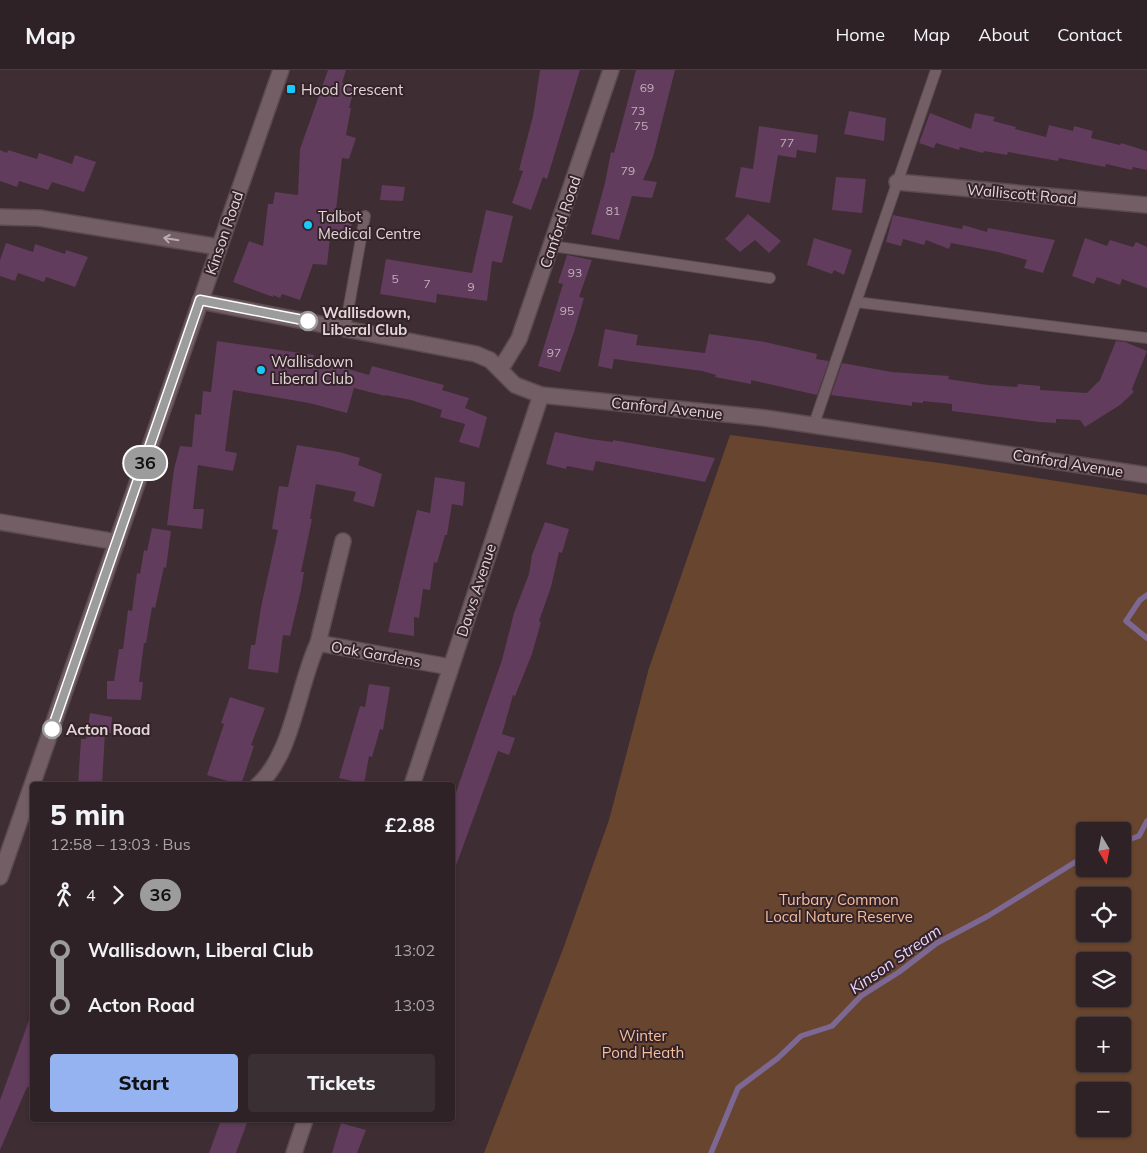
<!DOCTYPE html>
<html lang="en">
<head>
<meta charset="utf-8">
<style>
	:root { --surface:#2e2226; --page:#3a2f32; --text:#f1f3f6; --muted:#a7a4a7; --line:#493f43; --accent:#95b2f1 }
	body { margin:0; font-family:Mulish,sans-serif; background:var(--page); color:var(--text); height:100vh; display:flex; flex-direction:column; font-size:19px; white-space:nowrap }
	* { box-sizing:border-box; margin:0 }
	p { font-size:16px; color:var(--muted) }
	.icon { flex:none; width:28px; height:28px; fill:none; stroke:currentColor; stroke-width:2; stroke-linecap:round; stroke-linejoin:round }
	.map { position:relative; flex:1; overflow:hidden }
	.drawer { position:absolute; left:30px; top:712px; width:425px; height:340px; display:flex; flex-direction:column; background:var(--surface); border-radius:5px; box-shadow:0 1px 4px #0004,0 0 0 1px var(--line) }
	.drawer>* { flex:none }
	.badge { padding:0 10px; border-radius:16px; font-size:18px; line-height:32px }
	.needle { width:32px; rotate:170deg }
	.tools { position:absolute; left:1076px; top:752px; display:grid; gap:10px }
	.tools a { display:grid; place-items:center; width:55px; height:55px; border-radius:5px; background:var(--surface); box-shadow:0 1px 4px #0004,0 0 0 1px var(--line); font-size:25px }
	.map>.badge { position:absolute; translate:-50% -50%; box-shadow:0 0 0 2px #fff }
	.legs { display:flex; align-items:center; gap:8px; height:55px; padding:0 20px; font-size:16px }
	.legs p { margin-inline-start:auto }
	.summary { display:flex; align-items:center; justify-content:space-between; height:85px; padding:0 20px }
	h1 { font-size:28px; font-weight:800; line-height:38px }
	.button { display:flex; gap:10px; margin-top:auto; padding:10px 20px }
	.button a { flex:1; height:58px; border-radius:5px; background:var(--accent); color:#111; font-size:20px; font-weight:800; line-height:58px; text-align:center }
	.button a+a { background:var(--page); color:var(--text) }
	ul { padding:0 20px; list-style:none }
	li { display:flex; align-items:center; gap:18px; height:55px; font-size:19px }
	li i { display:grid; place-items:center; width:8px; height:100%; margin:0 6px; background:currentColor }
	li i::after { content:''; width:12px; height:12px; margin:-6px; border:4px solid; border-radius:50%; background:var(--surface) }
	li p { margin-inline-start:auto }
	li:first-child i { background:linear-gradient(#0000 50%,currentColor 0) }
	li:last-child i { background:linear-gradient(currentColor 50%,#0000 0) }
	header { display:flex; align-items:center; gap:30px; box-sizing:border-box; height:70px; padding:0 25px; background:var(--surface); border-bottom:1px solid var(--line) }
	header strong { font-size:24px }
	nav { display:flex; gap:28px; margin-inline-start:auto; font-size:18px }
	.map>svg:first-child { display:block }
	.green { fill:#68452e; fill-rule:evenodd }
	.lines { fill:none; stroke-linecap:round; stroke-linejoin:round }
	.stream { stroke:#7c6893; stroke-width:5.5 }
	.building { fill:#613c5c }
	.service-casing { stroke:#5a4b4f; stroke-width:12 }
	.minor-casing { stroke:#5a4b4f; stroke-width:18 }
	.tertiary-casing { stroke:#5a4b4f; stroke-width:18 }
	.service { stroke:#725e64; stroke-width:10 }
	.minor { stroke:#725e64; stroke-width:15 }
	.tertiary { stroke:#725e64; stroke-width:15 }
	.oneway { stroke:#bbacb0 }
	.line-1-casing { stroke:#fff; stroke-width:11 }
	.line-1 { stroke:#9d9c9c; stroke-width:8 }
	.poi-dot { fill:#17cafb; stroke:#342328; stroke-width:2 }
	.stop-1-dot { fill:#fff; stroke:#9d9c9c; stroke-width:2.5 }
	.labels { text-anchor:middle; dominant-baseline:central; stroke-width:4; stroke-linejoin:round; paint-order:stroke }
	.number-label { font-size:12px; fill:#c2b0ba }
	.poi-label { font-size:15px; fill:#e2d6d9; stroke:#342328; text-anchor:start }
	.street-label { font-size:15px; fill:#e2d6d9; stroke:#342328 }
	.stop-label { font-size:15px; font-weight:bold; fill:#e2d6d9; stroke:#342328; text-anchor:start }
	.park-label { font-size:15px; fill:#f7bf9c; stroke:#342328 }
	.water-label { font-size:16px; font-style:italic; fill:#e8d5ff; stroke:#342328 }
</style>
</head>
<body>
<header>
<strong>Map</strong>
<nav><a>Home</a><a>Map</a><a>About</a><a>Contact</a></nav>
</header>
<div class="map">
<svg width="1147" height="1083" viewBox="0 0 1147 1083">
	<rect width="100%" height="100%" fill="#3e2d32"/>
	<!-- green -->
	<path class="green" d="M 730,365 L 947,394 L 1147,425 L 1147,1083 L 484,1083 L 563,879 L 609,750 L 649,598 ZM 1085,761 L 1122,761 L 1122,799 L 1085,799 ZM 1085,826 L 1122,826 L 1122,864 L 1085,864 ZM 1085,891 L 1122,891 L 1122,929 L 1085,929 ZM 1085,956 L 1122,956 L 1122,994 L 1085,994 ZM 1085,1021 L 1122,1021 L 1122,1059 L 1085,1059 Z"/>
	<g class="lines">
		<!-- stream -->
		<path class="stream" d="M 1147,525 L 1140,530 L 1126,551 L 1147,568
			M 1122,772 L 1139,766 L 1147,751
			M 711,1083 L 738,1018 L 778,988 L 801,966 L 832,956 L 861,926 L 899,902 L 937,873 L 988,846 L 1085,786"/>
	</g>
	<!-- building -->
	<path class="building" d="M 328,0 L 346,0 L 342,13 L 355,17 L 349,38 L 351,38 L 346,65 L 356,68 L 349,89 L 342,88 L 336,140 L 353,142 L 350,170 L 330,168 L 327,195 L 313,194 L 300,230 L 282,224 L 280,228 L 273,225 L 273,227 L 233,212 L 249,171 L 263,176 L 268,134 L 273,134 L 275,122 L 298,125 L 300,79 Z
		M 540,0 L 580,0 L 547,109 L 543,107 L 531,140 L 512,133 L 523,101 L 519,100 L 533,46 Z
		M 636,0 L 675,0 L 653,87 L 643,110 L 657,112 L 652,128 L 632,126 L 619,170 L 591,164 L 605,113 L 611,82 L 614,83 Z
		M 849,41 L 886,48 L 884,71 L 844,64 Z
		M 930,43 L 971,59 L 975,43 L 995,47 L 993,51 L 1016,57 L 1015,59 L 1046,67 L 1049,55 L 1073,61 L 1074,56 L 1093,61 L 1091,68 L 1120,75 L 1121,73 L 1147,81 L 1147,100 L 1133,97 L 1132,100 L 1106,94 L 1105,97 L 1059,88 L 1058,91 L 1008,82 L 1007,85 L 984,81 L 983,83 L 960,77 L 959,80 L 936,73 L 934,78 L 919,73 Z
		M 759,56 L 818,65 L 816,83 L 797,80 L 796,88 L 778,85 L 770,133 L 735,127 L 741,97 L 753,99 Z
		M 0,80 L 7,83 L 8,80 L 37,89 L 39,83 L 72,94 L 75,85 L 96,92 L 84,122 L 52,112 L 48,120 L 19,111 L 17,117 L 0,111 Z
		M 836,107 L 866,109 L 862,143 L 832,140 Z
		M 382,115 L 405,117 L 403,131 L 380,130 Z
		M 486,140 L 513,146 L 502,193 L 492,191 L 487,231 L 437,224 L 436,233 L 380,224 L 386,189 L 472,203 Z
		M 748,144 L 781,171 L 769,183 L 755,170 L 740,182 L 725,169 Z
		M 893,145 L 962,159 L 963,155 L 987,162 L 988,158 L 1055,170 L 1043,203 L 1024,198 L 1027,190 L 998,182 L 951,173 L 949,179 L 926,170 L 924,175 L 903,169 L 901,176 L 886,172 Z
		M 814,168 L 852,180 L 844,205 L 834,200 L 832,204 L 807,195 Z
		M 1085,168 L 1107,176 L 1110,170 L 1133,177 L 1136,172 L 1147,177 L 1147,218 L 1122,209 L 1120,215 L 1097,207 L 1094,214 L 1072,206 Z
		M 6,173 L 33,182 L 35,174 L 65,184 L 66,180 L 88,187 L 75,217 L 46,207 L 44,212 L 18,203 L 15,211 L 0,206 L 0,190 Z
		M 567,185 L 592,190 L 579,227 L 584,228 L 575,259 L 560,302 L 538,296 L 563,214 L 558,213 Z
		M 605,259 L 638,265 L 636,275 L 705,283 L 709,264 L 765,272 L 817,284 L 816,289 L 829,291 L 817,325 L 751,310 L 751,314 L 715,307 L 716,305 L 702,301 L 614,289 L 612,299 L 598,296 Z
		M 217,271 L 314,285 L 313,289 L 369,305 L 372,296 L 444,315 L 442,320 L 469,328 L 465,338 L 487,347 L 479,378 L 459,372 L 465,354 L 440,347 L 442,340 L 411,330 L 385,325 L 385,326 L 354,318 L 347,343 L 309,333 L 233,320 L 225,381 L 237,383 L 233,401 L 198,395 L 193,439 L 204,439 L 202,459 L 167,455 L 174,399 L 180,376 L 192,377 L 195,344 L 201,345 L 203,321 L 211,322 Z
		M 1116,271 L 1125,272 L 1147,281 L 1132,319 L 1134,322 L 1120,335 L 1085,357 L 1080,350 L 1056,349 L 1056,353 L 1039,352 L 952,341 L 952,334 L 923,331 L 923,333 L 912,332 L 912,336 L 831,325 L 842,293 L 892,302 L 949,306 L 948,309 L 988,315 L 1017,317 L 1018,314 L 1040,316 L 1040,320 L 1087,323 L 1100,310 Z
		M 555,362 L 590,369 L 613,372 L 613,370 L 715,388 L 705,412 L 596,391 L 593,401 L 567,396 L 566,399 L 546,394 Z
		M 297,375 L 339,382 L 360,388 L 358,395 L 382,404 L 374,437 L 353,431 L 356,422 L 316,414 L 310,449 L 312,449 L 301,502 L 304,502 L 301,520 L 290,566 L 283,565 L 278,603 L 248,599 L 251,575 L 255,575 L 261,537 L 278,460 L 272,459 L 279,416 L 288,417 Z
		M 435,407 L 465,412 L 463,436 L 452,434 L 447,465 L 445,465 L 437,493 L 434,492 L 430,520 L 423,519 L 419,548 L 414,547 L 414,566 L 388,562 L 417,440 L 430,443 Z
		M 545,452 L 569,459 L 562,483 L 559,482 L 551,517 L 539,551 L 541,552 L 532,584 L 515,626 L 513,625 L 502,664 L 515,668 L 509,685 L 498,681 L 454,801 L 452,800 L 452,734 L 502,590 L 514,543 L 529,504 L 532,485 Z
		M 152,458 L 171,461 L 166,498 L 164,497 L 155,538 L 152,537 L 146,573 L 144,573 L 139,612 L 143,612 L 141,630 L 107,629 L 107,611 L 114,611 L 119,579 L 123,579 L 128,540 L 132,541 L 137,503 L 140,504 L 144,480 L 147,481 Z
		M 369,614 L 390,617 L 383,660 L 380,659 L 372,687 L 369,686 L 364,714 L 339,708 L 360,636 L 365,637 Z
		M 230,627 L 265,638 L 251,675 L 254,676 L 241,715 L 207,705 L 224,654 L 221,653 Z
		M 90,643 L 112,647 L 111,663 L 105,662 L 102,715 L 78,715 L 81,669 L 86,669 Z
		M 32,942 L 32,1018 L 27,1017 L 0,1080 L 0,1030 Z
		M 221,1050 L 248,1050 L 236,1083 L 209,1083 Z
		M 341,1053 L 366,1060 L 357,1083 L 332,1083 Z"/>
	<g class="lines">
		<!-- service casing -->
		<g class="service-casing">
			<path id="service" d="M 552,176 L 770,208
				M 856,232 L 1147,268
				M 345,258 L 365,146
				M 814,354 L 936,0"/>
		</g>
		<!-- minor casing -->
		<g class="minor-casing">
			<path id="minor" d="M 897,112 L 1147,135
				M 0,147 L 39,148 L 219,177
				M 200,231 L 476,284 L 490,290 L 515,315 L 541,325 L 765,348 L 1147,405
				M 500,300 L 519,269 L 611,0
				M 0,452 L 117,472
				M 343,471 L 318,573 L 450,597
				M 258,715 C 293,684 298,615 318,573
				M 412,715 L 541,325
				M 294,1083 L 305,1050"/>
		</g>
		<!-- tertiary casing -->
		<g class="tertiary-casing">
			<path id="tertiary" d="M 0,807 L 281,0"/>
		</g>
		<!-- service -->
		<use href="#service" class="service"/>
		<!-- minor -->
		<use href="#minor" class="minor"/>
		<!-- tertiary -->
		<use href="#tertiary" class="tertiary"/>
	</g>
	<!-- one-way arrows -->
	<defs><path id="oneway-shaft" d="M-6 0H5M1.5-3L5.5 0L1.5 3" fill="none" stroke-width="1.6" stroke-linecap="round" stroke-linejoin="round" transform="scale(1.25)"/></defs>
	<use class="oneway" href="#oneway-shaft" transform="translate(171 169) rotate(-171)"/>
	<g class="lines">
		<!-- line-1 casing -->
		<g class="line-1-casing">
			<path id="line-1" d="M 52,659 L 200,230 L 308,251"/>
		</g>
		<!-- line-1 -->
		<use href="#line-1" class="line-1"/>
	</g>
	<!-- markers -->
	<g class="poi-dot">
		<rect x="286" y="14" width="10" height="10" rx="2.5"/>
		<circle cx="308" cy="155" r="5"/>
		<circle cx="261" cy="300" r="5"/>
	</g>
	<g class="stop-1-dot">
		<circle cx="308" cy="251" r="9"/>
		<circle cx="52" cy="659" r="9"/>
	</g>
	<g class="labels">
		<!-- number labels -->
		<g class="number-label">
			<text x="647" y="17">69</text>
			<text x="638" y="40">73</text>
			<text x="641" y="55">75</text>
			<text x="787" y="72">77</text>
			<text x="628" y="100">79</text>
			<text x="613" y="140">81</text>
			<text x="575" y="202">93</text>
			<text x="395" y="208">5</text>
			<text x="427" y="213">7</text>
			<text x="471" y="216">9</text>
			<text x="567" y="240">95</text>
			<text x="554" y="282">97</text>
		</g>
		<!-- poi labels -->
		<g class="poi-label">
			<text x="301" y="19">Hood Crescent</text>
			<text x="318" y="146">Talbot<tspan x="318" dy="17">Medical Centre</tspan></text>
			<text x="271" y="291">Wallisdown<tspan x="271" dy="17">Liberal Club</tspan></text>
		</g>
		<!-- street labels -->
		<g class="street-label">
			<text transform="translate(1022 124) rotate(5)">Walliscott Road</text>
			<text transform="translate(560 152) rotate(-71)">Canford Road</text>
			<text transform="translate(224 163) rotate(-71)">Kinson Road</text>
			<text transform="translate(667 338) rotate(6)">Canford Avenue</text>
			<text transform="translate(1068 393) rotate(9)">Canford Avenue</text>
			<text transform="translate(476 520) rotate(-72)">Daws Avenue</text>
			<text transform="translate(376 584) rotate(10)">Oak Gardens</text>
		</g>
		<!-- stop labels -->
		<g class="stop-label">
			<text x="322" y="242">Wallisdown,<tspan x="322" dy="17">Liberal Club</tspan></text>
			<text x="66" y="659">Acton Road</text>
		</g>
		<!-- park labels -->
		<g class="park-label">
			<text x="839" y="829">Turbary Common<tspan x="839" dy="17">Local Nature Reserve</tspan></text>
			<text x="643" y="965">Winter<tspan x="643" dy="17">Pond Heath</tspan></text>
		</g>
		<!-- water labels -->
		<g class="water-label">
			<text transform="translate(895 889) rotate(-35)">Kinson Stream</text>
		</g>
	</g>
</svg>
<div class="tools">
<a><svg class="needle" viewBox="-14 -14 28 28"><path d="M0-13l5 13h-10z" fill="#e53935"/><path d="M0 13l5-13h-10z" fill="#a7a4a7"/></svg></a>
<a><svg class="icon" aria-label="locate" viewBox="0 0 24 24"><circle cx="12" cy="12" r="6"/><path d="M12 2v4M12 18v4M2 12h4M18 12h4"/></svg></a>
<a><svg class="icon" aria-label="layers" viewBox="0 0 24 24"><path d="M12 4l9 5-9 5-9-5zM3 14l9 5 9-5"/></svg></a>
<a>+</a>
<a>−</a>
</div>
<b class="badge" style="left:145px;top:393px;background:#9d9c9c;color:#111">36</b>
<section class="drawer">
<div class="summary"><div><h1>5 min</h1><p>12:58 – 13:03 · Bus</p></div><b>£2.88</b></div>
<div class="legs"><svg class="icon" aria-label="walk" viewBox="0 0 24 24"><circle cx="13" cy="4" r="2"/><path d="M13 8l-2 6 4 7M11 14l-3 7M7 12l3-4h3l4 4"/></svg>4<svg class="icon" aria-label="forward" viewBox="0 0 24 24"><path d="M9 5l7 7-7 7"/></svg><b class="badge" style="background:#9d9c9c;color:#111">36</b></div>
<ul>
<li><i style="color:#9d9c9c"></i><b>Wallisdown, Liberal Club</b><p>13:02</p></li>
<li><i style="color:#9d9c9c"></i><b>Acton Road</b><p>13:03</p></li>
</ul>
<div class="button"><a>Start</a><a>Tickets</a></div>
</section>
</div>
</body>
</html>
